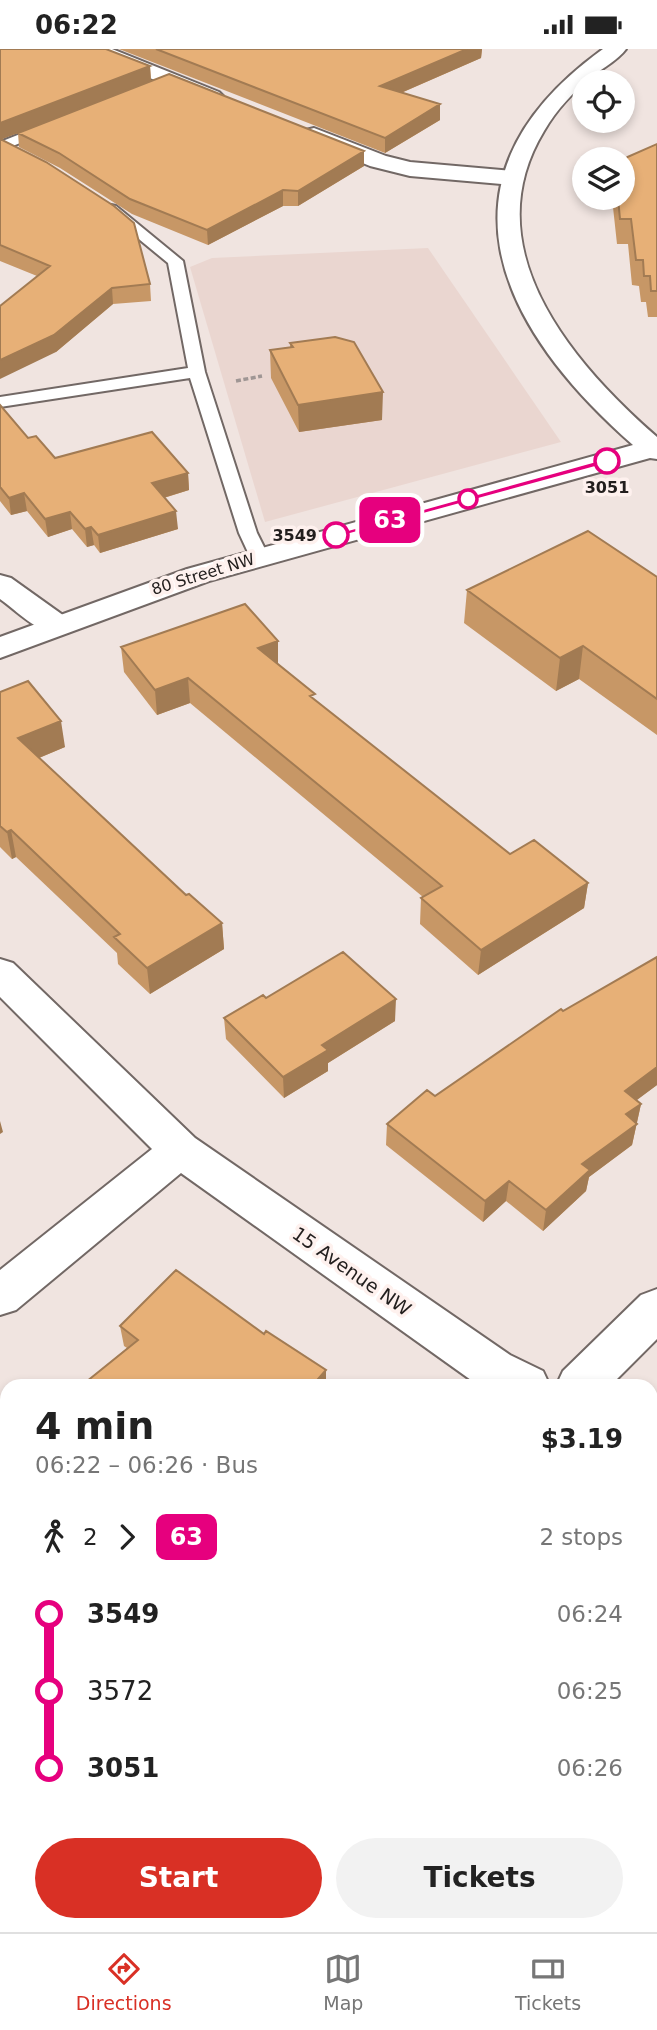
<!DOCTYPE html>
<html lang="en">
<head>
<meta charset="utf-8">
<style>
	:root { --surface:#fff; --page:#f2f2f2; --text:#222; --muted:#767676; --line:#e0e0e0; --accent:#d93025 }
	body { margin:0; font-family:"DejaVu Sans",sans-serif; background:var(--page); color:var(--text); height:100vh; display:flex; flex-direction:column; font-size:26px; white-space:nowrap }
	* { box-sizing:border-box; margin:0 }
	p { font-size:23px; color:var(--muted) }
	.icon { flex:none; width:38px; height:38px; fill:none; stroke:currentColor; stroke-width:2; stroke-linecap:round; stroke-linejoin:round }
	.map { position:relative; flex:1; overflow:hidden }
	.drawer { position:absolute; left:0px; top:1330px; width:658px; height:553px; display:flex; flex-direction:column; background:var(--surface); border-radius:21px 21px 0 0; box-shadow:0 4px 10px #0003 }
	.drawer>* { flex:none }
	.badge { padding:0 14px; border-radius:10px; font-size:24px; line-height:46px }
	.controls { position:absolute; left:572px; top:21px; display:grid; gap:14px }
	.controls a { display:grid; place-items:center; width:63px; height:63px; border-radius:50%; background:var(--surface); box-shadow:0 4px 10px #0003; font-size:35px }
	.map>.badge { position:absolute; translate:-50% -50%; box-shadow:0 0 0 4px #fff }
	.legs { display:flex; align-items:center; gap:10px; height:77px; padding:0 35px; font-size:23px }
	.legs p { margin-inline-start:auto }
	.overview { display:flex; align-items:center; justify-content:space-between; height:119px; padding:0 35px }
	h1 { font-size:38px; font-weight:600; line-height:52px }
	.button { display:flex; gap:14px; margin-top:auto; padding:14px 35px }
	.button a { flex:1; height:80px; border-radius:42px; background:var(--accent); color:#fff; font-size:28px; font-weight:600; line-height:80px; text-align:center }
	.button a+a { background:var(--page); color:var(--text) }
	ul { padding:0 35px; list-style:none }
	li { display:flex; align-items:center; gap:24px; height:77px; font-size:26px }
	li i { display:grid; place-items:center; width:10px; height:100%; margin:0 9px; background:currentColor }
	li i::after { content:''; width:18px; height:18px; margin:-9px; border:5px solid; border-radius:50%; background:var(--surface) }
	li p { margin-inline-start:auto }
	li:first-child i { background:linear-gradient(#0000 50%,currentColor 0) }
	li:last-child i { background:linear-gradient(currentColor 50%,#0000 0) }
	.status { display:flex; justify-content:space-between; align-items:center; height:49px; padding:0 35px; background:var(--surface); direction:ltr }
	.status svg { height:19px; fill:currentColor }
	.tabs { display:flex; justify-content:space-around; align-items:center; height:98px; border-top:2px solid var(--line); background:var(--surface); font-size:19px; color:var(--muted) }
	.tabs a { display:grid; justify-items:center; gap:4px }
	.tabs .selected { color:var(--accent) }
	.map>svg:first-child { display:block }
	.built { fill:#ead6d0 }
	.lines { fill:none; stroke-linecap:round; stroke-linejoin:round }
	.service-casing { stroke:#726865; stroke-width:4 }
	.minor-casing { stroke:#726865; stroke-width:4 }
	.tertiary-casing { stroke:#726865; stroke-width:4 }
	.path { stroke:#9f9694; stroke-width:3.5; stroke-dasharray:5 2.5; stroke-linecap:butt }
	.service { fill:#fff; fill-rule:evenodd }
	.minor { fill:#fff; fill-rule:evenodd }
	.tertiary { fill:#fff; fill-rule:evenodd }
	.wall { fill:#c79766 }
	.shaded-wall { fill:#a27b53 }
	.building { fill:#e7b077; stroke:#a27b53; stroke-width:2 }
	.line-1 { fill:#e6007e; stroke:#fff; stroke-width:2 }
	.stop-1-dot { fill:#fff; stroke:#e6007e; stroke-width:3.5 }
	.labels { text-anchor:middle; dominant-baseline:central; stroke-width:7; stroke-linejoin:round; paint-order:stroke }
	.far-stop-label { font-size:16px; font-weight:bold; fill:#221e1d; stroke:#fef1ee }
	.far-street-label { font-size:16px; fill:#221e1d; stroke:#fef1ee }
	.street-label { font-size:19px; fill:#221e1d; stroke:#fef1ee }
</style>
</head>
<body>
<div class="status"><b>06:22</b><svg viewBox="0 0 49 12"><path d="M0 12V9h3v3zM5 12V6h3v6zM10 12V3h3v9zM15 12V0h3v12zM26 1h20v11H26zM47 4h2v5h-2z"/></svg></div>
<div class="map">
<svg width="657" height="1883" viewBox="0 0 657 1883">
	<rect width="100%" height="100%" fill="#f0e4e0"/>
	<!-- built -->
	<path class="built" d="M 428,199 L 561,393 L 265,473 L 190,218 L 212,209 Z"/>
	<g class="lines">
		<!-- service casing -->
		<g class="service-casing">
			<path id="service" d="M 48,74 L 53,75 L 53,81 L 0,102 L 0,93 Z
				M 111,156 L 116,157 L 183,212 L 205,323 L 257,484 L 269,508 L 266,512 L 252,512 L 239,484 L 190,329 L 0,358 L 0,348 L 188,319 L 168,214 L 106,163 L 104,160 Z
				M 0,1758 L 7,1760 L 7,1794 L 0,1792 Z
				M 414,1876 L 474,1876 L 477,1883 L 417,1883 Z"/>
		</g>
		<!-- minor casing -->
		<g class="minor-casing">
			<path id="minor" d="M 84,0 L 112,0 L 219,43 L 223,47 L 219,51 L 205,51 L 87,4 Z
				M 314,79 L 386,107 L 410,113 L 513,122 L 521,124 L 524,129 L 521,134 L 513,136 L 410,127 L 370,117 L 306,91 L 303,86 L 306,81 Z
				M 0,526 L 11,529 L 67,569 L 72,576 L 67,583 C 41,589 20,564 0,550 Z
				M 0,910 L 13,914 L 195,1089 L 510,1306 L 543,1322 L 550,1337 L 478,1336 L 181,1124 L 16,1261 L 0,1266 L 0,1221 L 152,1100 L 0,948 Z
				M 657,1240 L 657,1290 L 610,1337 L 556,1337 L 563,1322 L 641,1246 Z
				M 651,1382 L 657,1384 L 657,1429 L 651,1427 Z"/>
		</g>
		<!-- tertiary casing -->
		<g class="tertiary-casing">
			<path id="tertiary" d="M 603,0 L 626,0 C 618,11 604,18 593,27 C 575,41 556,61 544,82 C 473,199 572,314 657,388 L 657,410 L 650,409 L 209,532 L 0,609 L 0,588 L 187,520 L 633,396 C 495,275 427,127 603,0 Z"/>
		</g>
		<!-- path -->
		<path class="path" d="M 236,332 L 262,327"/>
		<!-- service -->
		<use href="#service" class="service"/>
		<!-- minor -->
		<use href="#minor" class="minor"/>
		<!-- tertiary -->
		<use href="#tertiary" class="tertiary"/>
	</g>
	<!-- wall -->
	<path class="wall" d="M 0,0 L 150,17 L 151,32 L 364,102 L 364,117 L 298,157 L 283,157 L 208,196 L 132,165 L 60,119 L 19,98 L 18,84 L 0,90 L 150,235 L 151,252 L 113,255 L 56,303 L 37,227 L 0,212 Z
		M 119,0 L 482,0 L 481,9 L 401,44 L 440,55 L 440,71 L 385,104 Z
		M 657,95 L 657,268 L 648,268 L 646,253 L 641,253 L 639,237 L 632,236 L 628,195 L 617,195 L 612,149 L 623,149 Z
		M 290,294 L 382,371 L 299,383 L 271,329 L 270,301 L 290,298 Z
		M 0,356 L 28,389 L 55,409 L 188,424 L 189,441 L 164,449 L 178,480 L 100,504 L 94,496 L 87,498 L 72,480 L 48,488 L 27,462 L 11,466 L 0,452 Z
		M 657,528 L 657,686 L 579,630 L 556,642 L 464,574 L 467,541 Z
		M 278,592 L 278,615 L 315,651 L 510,805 L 588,834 L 584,859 L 478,926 L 420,875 L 421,849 L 423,848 L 190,654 L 157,666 L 124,623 L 121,598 Z
		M 0,643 L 65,698 L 39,709 L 186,846 L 222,874 L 224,900 L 150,945 L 118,915 L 117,904 L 16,808 L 12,810 L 0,798 Z
		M 657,908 L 657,1036 L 636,1051 L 641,1055 L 632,1096 L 589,1128 L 586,1142 L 543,1182 L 506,1152 L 483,1173 L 386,1096 L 387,1075 L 435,1047 L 563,962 Z
		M 266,949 L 395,972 L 328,1014 L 328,1022 L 284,1049 L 226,990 L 224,969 Z
		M 120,1277 L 264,1285 L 326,1321 L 326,1337 L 81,1337 L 127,1299 L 124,1297 Z
		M 651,1522 L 652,1535 L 657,1537 L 657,1665 L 651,1662 Z
		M 0,1626 L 7,1627 L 7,1746 L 0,1745 Z
		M 651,1772 L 657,1774 L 657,1883 L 636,1883 L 619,1876 L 651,1876 Z"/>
	<!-- shaded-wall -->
	<path class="shaded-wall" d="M 467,0 L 482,0 L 481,9 L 380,53 L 380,37 Z
		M 150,17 L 151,32 L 0,91 L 0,74 Z
		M 440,55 L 440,71 L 385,104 L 385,89 Z
		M 364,102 L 364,117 L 298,157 L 298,142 Z
		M 283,141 L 283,157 L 208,196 L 207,181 Z
		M 112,239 L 113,255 L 56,303 L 0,330 L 0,311 Z
		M 383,343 L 382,371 L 299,383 L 298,356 Z
		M 188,424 L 189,441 L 153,452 L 152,434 Z
		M 24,444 L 27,462 L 11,466 L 9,449 Z
		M 176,462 L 178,480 L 100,504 L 98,486 Z
		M 70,463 L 72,480 L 48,488 L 45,470 Z
		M 91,478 L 94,496 L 87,498 L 85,480 Z
		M 278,592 L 278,617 L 258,599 Z
		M 583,597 L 579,630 L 556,642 L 560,609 Z
		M 188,629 L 190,654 L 157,666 L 155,641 Z
		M 61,672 L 65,698 L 22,716 L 18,689 Z
		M 11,781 L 16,808 L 12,810 L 7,783 Z
		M 588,834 L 584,859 L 478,926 L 481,901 Z
		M 222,874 L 224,900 L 150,945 L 147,919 Z
		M 396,950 L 395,972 L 328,1014 L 328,1022 L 284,1049 L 283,1028 L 322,996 Z
		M 657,1018 L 657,1036 L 621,1063 L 625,1042 Z
		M 641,1055 L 632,1096 L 589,1128 L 586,1142 L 543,1182 L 546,1161 L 582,1115 L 626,1065 Z
		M 0,1072 L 3,1083 L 0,1085 Z
		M 509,1132 L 506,1152 L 483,1173 L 485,1152 Z
		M 326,1321 L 326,1337 L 312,1337 Z
		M 7,1552 L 7,1571 L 0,1575 L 0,1555 Z"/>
	<!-- building -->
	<path class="building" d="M 0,0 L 106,0 L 150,17 L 0,74 Z
		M 156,0 L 467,0 L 380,37 L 440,55 L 385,89 Z
		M 169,25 L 364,102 L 298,142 L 283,141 L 207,181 L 130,150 L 59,104 L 18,84 Z
		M 0,90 L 46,113 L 114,157 L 134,174 L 150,235 L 112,239 L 54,286 L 0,311 L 0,257 L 50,217 L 0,196 Z
		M 657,95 L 657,242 L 651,242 L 650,227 L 644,227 L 643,211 L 636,211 L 631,170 L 620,170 L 618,149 L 623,149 L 623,110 Z
		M 335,288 L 354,293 L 383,343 L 298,356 L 270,301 L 293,298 L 290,294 Z
		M 0,356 L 28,389 L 36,387 L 55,409 L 152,383 L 188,424 L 152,434 L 176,462 L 98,486 L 91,478 L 85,480 L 70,463 L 45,470 L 24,444 L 9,449 L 0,438 Z
		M 588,482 L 657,528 L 657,650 L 583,597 L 560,609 L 467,541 Z
		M 245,555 L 278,592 L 258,599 L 315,645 L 310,647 L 510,805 L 534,791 L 588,834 L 481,901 L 421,849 L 442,837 L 188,629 L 155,641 L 121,598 Z
		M 28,632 L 61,672 L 18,689 L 186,846 L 189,845 L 222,874 L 147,919 L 114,888 L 120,885 L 11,781 L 7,783 L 0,777 L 0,643 Z
		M 343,903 L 396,950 L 322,996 L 328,1001 L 283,1028 L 224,969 L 263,946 L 266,949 Z
		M 657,908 L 657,1018 L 625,1042 L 641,1055 L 626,1065 L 637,1075 L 582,1115 L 590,1121 L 546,1161 L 509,1132 L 485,1152 L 387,1075 L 427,1041 L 435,1047 L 561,960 L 563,962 Z
		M 176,1221 L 264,1285 L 266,1282 L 326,1321 L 312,1337 L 81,1337 L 138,1291 L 120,1277 Z
		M 7,1446 L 7,1552 L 0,1555 L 0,1449 Z
		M 651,1522 L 656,1525 L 652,1534 L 657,1537 L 657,1646 L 651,1643 Z
		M 0,1626 L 7,1627 L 7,1734 L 0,1732 Z
		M 651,1772 L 657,1774 L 657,1877 L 651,1874 Z
		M 52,1876 L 57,1876 L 87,1883 L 50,1883 Z
		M 232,1876 L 257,1876 L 289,1883 L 230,1883 Z"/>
	<!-- line-1 -->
	<path class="line-1" d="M 607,409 L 610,410 L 610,414 L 339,488 L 330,486 Z"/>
	<!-- markers -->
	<g class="stop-1-dot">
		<circle cx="607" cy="412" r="12"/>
		<circle cx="468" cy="450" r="9"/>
		<circle cx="336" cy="486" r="12"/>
	</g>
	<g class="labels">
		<!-- far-stop labels -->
		<g class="far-stop-label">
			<text x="607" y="438">3051</text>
			<text x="317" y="486" text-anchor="end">3549</text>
		</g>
		<!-- far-street labels -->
		<g class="far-street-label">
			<text transform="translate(203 525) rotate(-17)">80 Street NW</text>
		</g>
		<!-- street labels -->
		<g class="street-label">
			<text transform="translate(352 1222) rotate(35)">15 Avenue NW</text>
		</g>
	</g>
</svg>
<div class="controls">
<a><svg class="icon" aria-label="locate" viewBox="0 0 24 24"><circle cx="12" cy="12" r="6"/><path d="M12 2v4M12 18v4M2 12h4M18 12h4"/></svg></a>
<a><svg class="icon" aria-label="layers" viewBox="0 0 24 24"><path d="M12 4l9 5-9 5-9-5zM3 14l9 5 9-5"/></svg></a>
</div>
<b class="badge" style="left:390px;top:471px;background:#e6007e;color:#fff">63</b>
<section class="drawer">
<div class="overview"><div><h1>4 min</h1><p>06:22 – 06:26 · Bus</p></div><b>$3.19</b></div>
<div class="legs"><svg class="icon" aria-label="walk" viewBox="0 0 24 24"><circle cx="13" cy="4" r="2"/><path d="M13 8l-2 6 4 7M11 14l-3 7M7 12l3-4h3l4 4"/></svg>2<svg class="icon" aria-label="forward" viewBox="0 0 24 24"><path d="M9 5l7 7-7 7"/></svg><b class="badge" style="background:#e6007e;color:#fff">63</b><p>2 stops</p></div>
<ul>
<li><i style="color:#e6007e"></i><b>3549</b><p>06:24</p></li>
<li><i style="color:#e6007e"></i><span>3572</span><p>06:25</p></li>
<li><i style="color:#e6007e"></i><b>3051</b><p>06:26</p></li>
</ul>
<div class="button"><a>Start</a><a>Tickets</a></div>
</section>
</div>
<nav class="tabs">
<a class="selected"><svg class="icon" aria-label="directions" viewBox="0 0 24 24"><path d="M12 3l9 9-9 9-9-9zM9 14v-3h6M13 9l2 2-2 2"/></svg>Directions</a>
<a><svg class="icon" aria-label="map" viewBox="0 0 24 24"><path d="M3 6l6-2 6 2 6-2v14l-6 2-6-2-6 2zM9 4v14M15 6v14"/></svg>Map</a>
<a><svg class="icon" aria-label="tickets" viewBox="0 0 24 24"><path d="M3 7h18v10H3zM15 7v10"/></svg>Tickets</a>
</nav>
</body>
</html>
